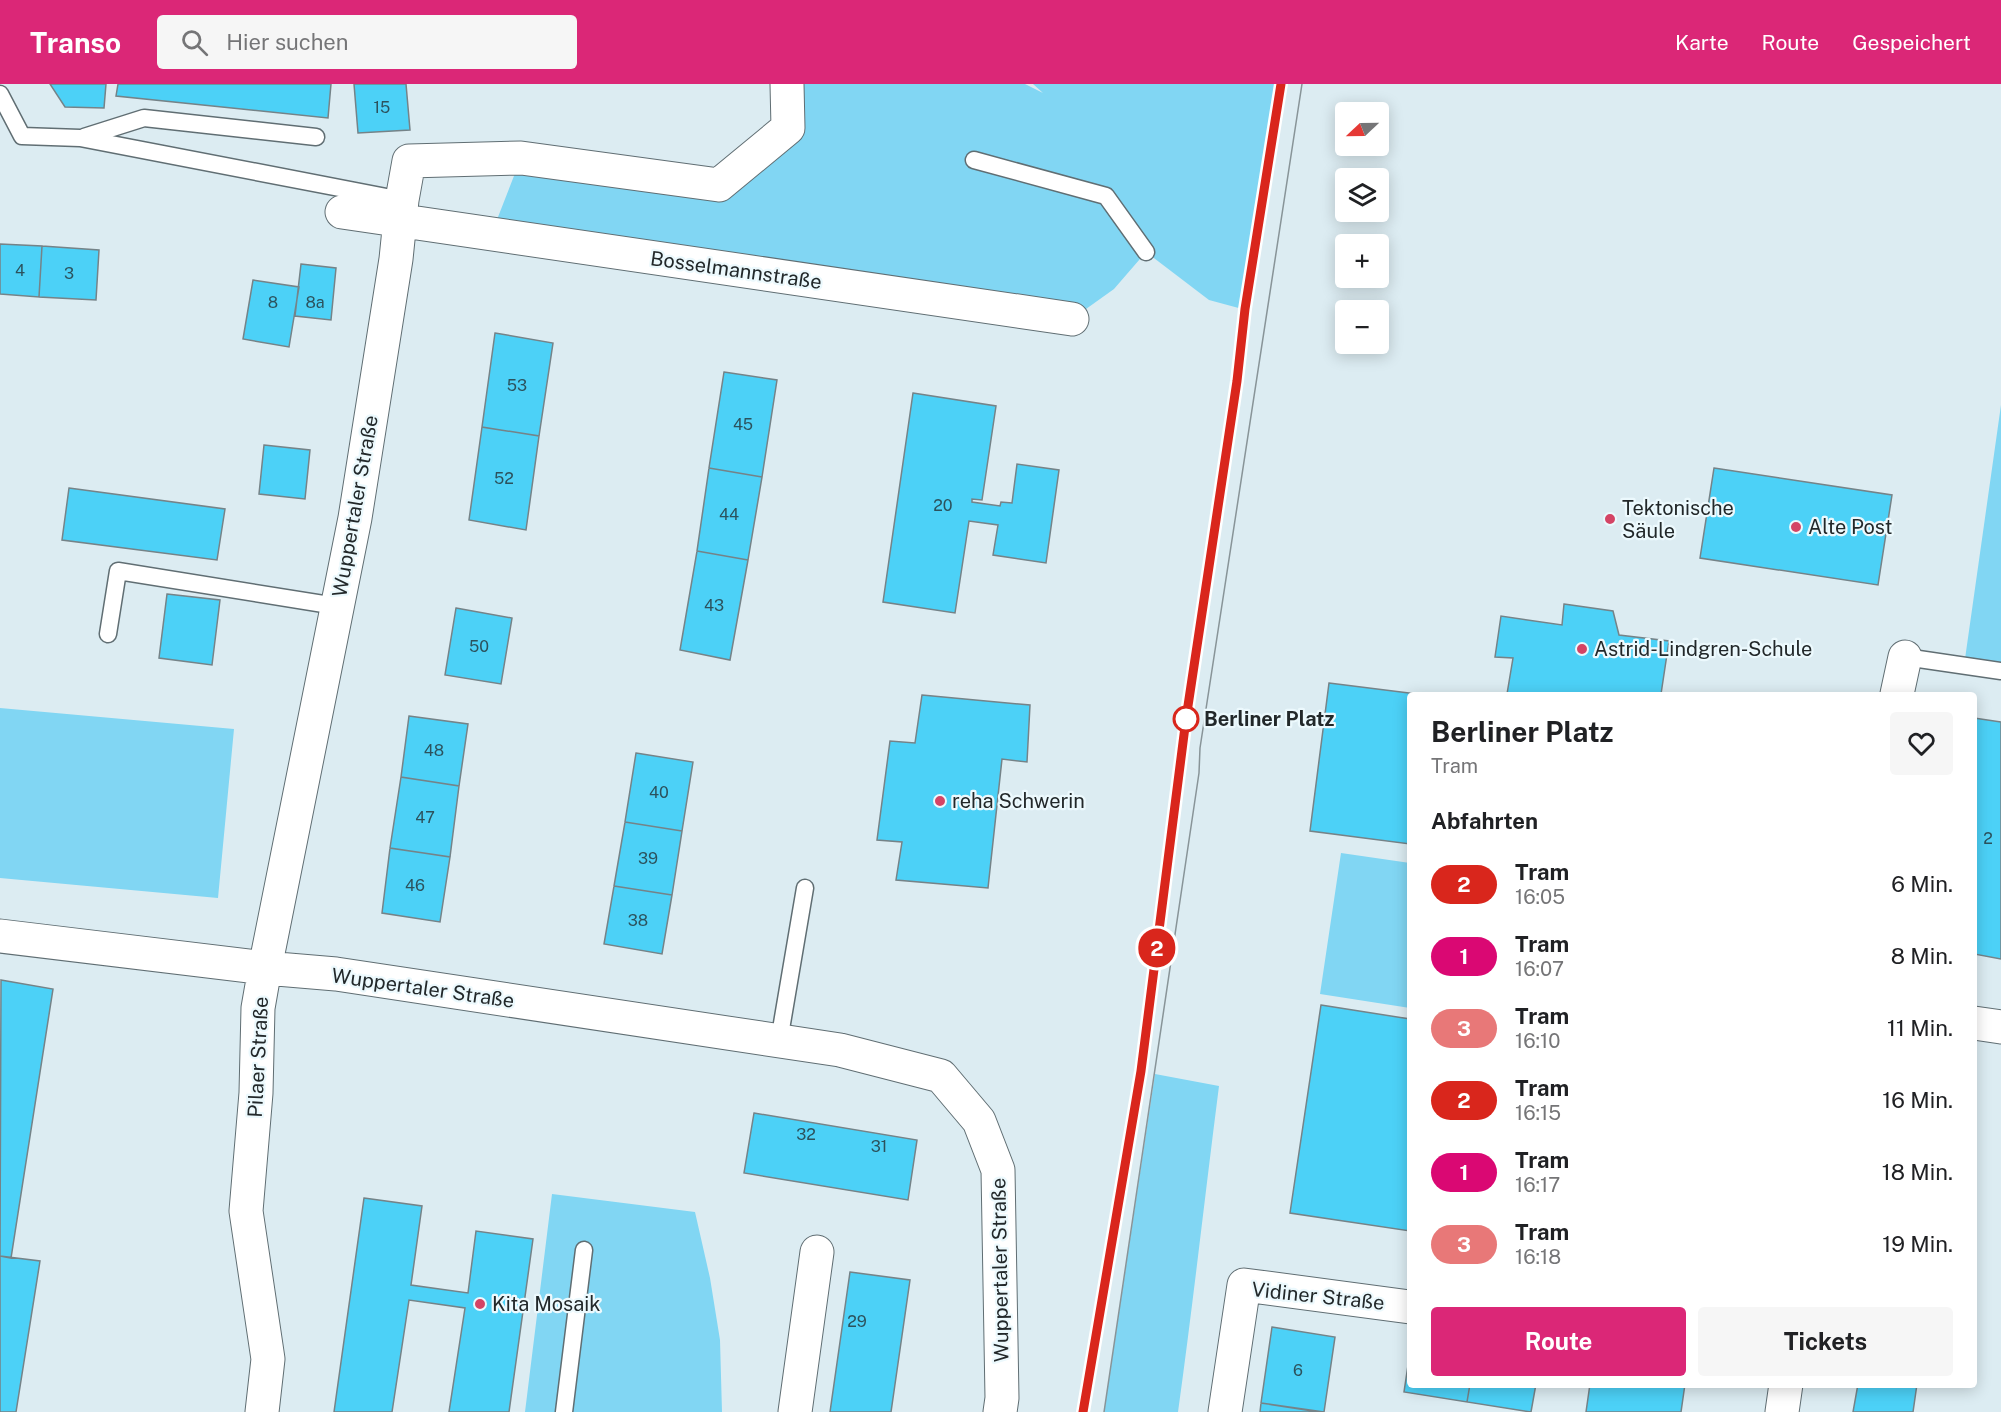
<!DOCTYPE html>
<html lang="de">
<head>
<meta charset="utf-8">
<style>
	:root { --surface:#fff; --page:#f6f6f6; --text:#202124; --muted:#757577; --accent:#db2777 }
	body { margin:0; font-family:"Public Sans",sans-serif; background:var(--page); color:var(--text); height:100vh; display:flex; flex-direction:column; font-size:22px; white-space:nowrap }
	* { box-sizing:border-box; margin:0 }
	p { font-size:20px; color:var(--muted) }
	.icon { flex:none; width:33px; height:33px; fill:none; stroke:currentColor; stroke-width:2; stroke-linecap:round; stroke-linejoin:round }
	.map { position:relative; flex:1; overflow:hidden }
	.drawer { position:absolute; left:1407px; top:608px; width:570px; height:696px; display:flex; flex-direction:column; background:var(--surface); border-radius:6px; box-shadow:0 3px 15px #0003 }
	.drawer>* { flex:none }
	.badge { padding:0 12px; border-radius:20px; font-size:21px; line-height:39px }
	.needle { width:39px; rotate:248deg }
	.fabs { position:absolute; left:1335px; top:18px; display:grid; gap:12px }
	.fabs a { display:grid; place-items:center; width:54px; height:54px; border-radius:6px; background:var(--surface); box-shadow:0 3px 15px #0003; font-size:30px }
	.map>.badge { position:absolute; translate:-50% -50%; box-shadow:0 0 0 3px #fff }
	h2 { padding:0 24px; font-size:22px; line-height:54px }
	.round { display:grid; place-items:center; flex:none; width:63px; height:63px; border-radius:6px; background:var(--page) }
	.head { display:flex; align-items:center; justify-content:space-between; height:102px; padding:0 24px }
	h1 { font-size:28px; font-weight:700; line-height:45px }
	.action { display:flex; gap:12px; margin-top:auto; padding:12px 24px }
	.action a { flex:1; height:69px; border-radius:6px; background:var(--accent); color:#fff; font-size:24px; font-weight:700; line-height:69px; text-align:center }
	.action a+a { background:var(--page); color:var(--text) }
	ul { padding:0; list-style:none }
	li { display:flex; align-items:center; gap:18px; height:72px; padding:0 24px }
	li div { flex:1 }
	li b { display:block; font-size:22px }
	li em { font-style:normal }
	li .badge { min-width:66px; font-weight:700; text-align:center }
	header { display:flex; align-items:center; gap:36px; box-sizing:border-box; height:84px; padding:0 30px; background:var(--accent); color:#fff }
	header strong { font-size:28px }
	nav { display:flex; gap:33px; margin-inline-start:auto; font-size:21px }
	.search { width:420px; height:54px; background:var(--page); display:flex; align-items:center; gap:15px; box-sizing:border-box; padding:0 21px; border-radius:6px; color:var(--muted); font-size:22px }
	.map>svg:first-child { display:block }
	.green { fill:#81d6f3 }
	.building { fill:#4cd1f7; stroke:#758388; stroke-width:1.5 }
	.lines { fill:none; stroke-linecap:round; stroke-linejoin:round }
	.lane-casing { stroke:#606e73; stroke-width:19 }
	.street-casing { stroke:#606e73; stroke-width:35 }
	.lane { stroke:#fff; stroke-width:16 }
	.street { stroke:#fff; stroke-width:33 }
	.tram { stroke:#889498; stroke-width:1.5 }
	.line-casing { stroke:#fff; stroke-width:14 }
	.line { stroke:#d9261c; stroke-width:9 }
	.poi-dot { fill:#d44465; stroke:#ecf9fd; stroke-width:2 }
	.stop-dot { fill:#fff; stroke:#d9261c; stroke-width:3 }
	.labels { text-anchor:middle; dominant-baseline:central; stroke-width:4.5; stroke-linejoin:round; paint-order:stroke }
	.number-label { font-size:16px; fill:#2c525d }
	.street-label { font-size:20px; fill:#22282a; stroke:#ecf9fd }
	.poi-label { font-size:20px; fill:#22282a; stroke:#ecf9fd; text-anchor:start }
	.stop-label { font-size:20px; font-weight:bold; fill:#22282a; stroke:#ecf9fd; text-anchor:start }
</style>
</head>
<body>
<header>
<strong>Transo</strong>
<div class="search"><svg class="icon" aria-label="search" viewBox="0 0 24 24"><circle cx="10" cy="10" r="6"/><path d="M15 15l6 6"/></svg>Hier suchen</div>
<nav><a>Karte</a><a>Route</a><a>Gespeichert</a></nav>
</header>
<div class="map">
<svg width="2001" height="1328" viewBox="0 0 2001 1328">
	<rect width="100%" height="100%" fill="#dcecf2"/>
	<!-- green -->
	<path class="green" d="M 787,0 L 1025,0 L 1043,9 L 1033,0 L 1281,0 L 1246,226 L 1209,216 L 1146,168 L 1114,205 L 1072,235 L 491,151 L 521,74 L 719,101 L 788,44 Z
		M 2001,321 L 2001,587 L 1964,582 Z
		M 0,624 L 234,645 L 218,814 L 0,794 Z
		M 1341,769 L 1410,779 L 1410,924 L 1320,910 Z
		M 1155,990 L 1219,1002 C 1205,1111 1193,1220 1178,1328 L 1104,1328 Z
		M 552,1110 L 695,1128 L 710,1194 L 720,1256 L 722,1328 L 525,1328 Z"/>
	<!-- building -->
	<path class="building" d="M 50,0 L 106,0 L 104,24 L 65,23 Z
		M 118,0 L 331,0 L 328,34 L 116,12 Z
		M 354,0 L 406,0 L 410,46 L 358,49 Z
		M 0,160 L 42,162 L 39,213 L 0,210 Z
		M 42,162 L 99,166 L 96,216 L 39,213 Z
		M 301,180 L 336,184 L 331,236 L 295,232 Z
		M 253,196 L 299,203 L 289,263 L 243,255 Z
		M 495,249 L 553,259 L 539,352 L 482,343 Z
		M 724,288 L 777,296 L 762,393 L 709,384 Z
		M 913,309 L 996,322 L 982,416 L 972,415 L 972,418 L 1000,422 L 1001,418 L 1012,419 L 1017,380 L 1059,386 L 1046,479 L 993,471 L 998,441 L 969,437 L 955,529 L 883,518 Z
		M 482,343 L 539,352 L 526,446 L 469,436 Z
		M 264,361 L 310,366 L 305,415 L 259,410 Z
		M 709,384 L 762,393 L 748,476 L 697,467 Z
		M 1714,384 L 1892,411 L 1878,501 L 1700,474 Z
		M 69,404 L 225,425 L 217,476 L 62,456 Z
		M 697,467 L 748,476 L 730,576 L 680,566 Z
		M 167,510 L 220,516 L 212,581 L 159,574 Z
		M 1564,520 L 1613,527 L 1619,551 L 1669,557 L 1661,610 L 1507,610 L 1513,574 L 1495,573 L 1501,532 L 1562,541 Z
		M 456,524 L 512,534 L 501,600 L 445,591 Z
		M 1329,599 L 1417,610 L 1410,610 L 1410,760 L 1310,747 Z
		M 922,611 L 1030,621 L 1027,678 L 1002,675 L 988,804 L 896,796 L 902,758 L 877,756 L 890,657 L 915,659 Z
		M 409,632 L 468,640 L 459,702 L 401,693 Z
		M 1974,634 L 2001,638 L 2001,875 L 1974,870 Z
		M 636,669 L 693,678 L 682,747 L 625,738 Z
		M 401,693 L 459,702 L 450,773 L 390,764 Z
		M 625,738 L 682,747 L 672,811 L 614,802 Z
		M 390,764 L 450,773 L 440,838 L 382,829 Z
		M 614,802 L 672,811 L 662,870 L 604,860 Z
		M 1,896 L 53,905 L 11,1174 L 0,1172 Z
		M 1321,921 L 1410,935 L 1410,1147 L 1290,1129 Z
		M 754,1029 L 917,1056 L 908,1116 L 744,1089 Z
		M 364,1114 L 422,1122 L 411,1201 L 468,1209 L 476,1147 L 533,1155 L 509,1328 L 449,1328 L 465,1224 L 409,1216 L 392,1328 L 334,1328 Z
		M 0,1172 L 40,1177 L 16,1328 L 0,1328 Z
		M 850,1188 L 910,1196 L 891,1328 L 830,1328 Z
		M 1272,1243 L 1335,1253 L 1324,1328 L 1261,1319 Z
		M 1410,1268 L 1410,1300 L 1470,1300 L 1467,1318 L 1404,1308 Z
		M 1470,1300 L 1536,1300 L 1531,1328 L 1467,1318 Z
		M 1590,1300 L 1685,1300 L 1681,1328 L 1586,1328 Z
		M 1858,1300 L 1917,1300 L 1913,1328 L 1853,1328 Z
		M 1261,1319 L 1319,1328 L 1260,1328 Z"/>
	<g class="lines">
		<!-- lane casing -->
		<g class="lane-casing">
			<path id="lane" d="M 0,10 L 22,52 L 80,54 L 402,116
				M 84,53 L 144,34 L 316,53
				M 974,76 L 1106,112 L 1146,168
				M 108,550 L 118,487 L 336,522
				M 1905,573 L 2001,587
				M 779,957 L 805,804
				M 564,1328 L 584,1166"/>
		</g>
		<!-- street casing -->
		<g class="street-casing">
			<path id="street" d="M 787,0 L 788,44 L 719,101 L 521,74 L 409,77 L 402,116 L 396,175 L 355,434 L 265,884 L 336,890 L 840,966 L 941,992 L 979,1037 L 998,1086 L 1002,1314 L 1000,1328
				M 342,128 L 1072,235
				M 1897,610 L 1905,573
				M 0,852 L 265,884 L 258,924 L 256,1009 L 246,1127 L 268,1275 L 262,1328
				M 1974,939 L 2001,943
				M 795,1328 L 817,1168
				M 1225,1328 L 1244,1201 L 1410,1223
				M 1782,1328 L 1786,1300"/>
		</g>
		<!-- lane -->
		<use href="#lane" class="lane"/>
		<!-- street -->
		<use href="#street" class="street"/>
		<!-- tram -->
		<path class="tram" d="M 1083,1328 L 1141,987 L 1186,635 L 1246,226 L 1281,0
			M 1104,1328 L 1199,689 L 1200,664 L 1302,0"/>
	</g>
	<g class="lines">
		<!-- line casing -->
		<g class="line-casing">
			<path id="line" d="M 1083,1328 L 1141,987 L 1186,635 L 1237,297 L 1245,225 L 1281,0"/>
		</g>
		<!-- line -->
		<use href="#line" class="line"/>
	</g>
	<!-- markers -->
	<g class="poi-dot">
		<circle cx="1610" cy="435" r="6"/>
		<circle cx="1796" cy="443" r="6"/>
		<circle cx="1582" cy="565" r="6"/>
		<circle cx="940" cy="717" r="6"/>
		<circle cx="480" cy="1220" r="6"/>
	</g>
	<circle class="stop-dot" cx="1186" cy="635" r="12"/>
	<g class="labels">
		<!-- number labels -->
		<g class="number-label">
			<text x="382" y="23">15</text>
			<text x="20" y="186">4</text>
			<text x="69" y="189">3</text>
			<text x="273" y="218">8</text>
			<text x="315" y="218">8a</text>
			<text x="517" y="301">53</text>
			<text x="743" y="340">45</text>
			<text x="504" y="394">52</text>
			<text x="943" y="421">20</text>
			<text x="729" y="430">44</text>
			<text x="714" y="521">43</text>
			<text x="479" y="562">50</text>
			<text x="434" y="666">48</text>
			<text x="659" y="708">40</text>
			<text x="425" y="733">47</text>
			<text x="1988" y="754">2</text>
			<text x="648" y="774">39</text>
			<text x="415" y="801">46</text>
			<text x="638" y="836">38</text>
			<text x="806" y="1050">32</text>
			<text x="879" y="1062">31</text>
			<text x="857" y="1237">29</text>
			<text x="1298" y="1286">6</text>
		</g>
		<!-- street labels -->
		<g class="street-label">
			<text transform="translate(736 186) rotate(8)">Bosselmannstraße</text>
			<text transform="translate(355 422) rotate(-80)">Wuppertaler Straße</text>
			<text transform="translate(423 904) rotate(8)">Wuppertaler Straße</text>
			<text transform="translate(258 973) rotate(-87)">Pilaer Straße</text>
			<text transform="translate(1000 1186) rotate(-91)">Wuppertaler Straße</text>
			<text transform="translate(1318 1212) rotate(6)">Vidiner Straße</text>
		</g>
		<!-- poi labels -->
		<g class="poi-label">
			<text x="1622" y="424">Tektonische<tspan x="1622" dy="23">Säule</tspan></text>
			<text x="1808" y="443">Alte Post</text>
			<text x="1594" y="565">Astrid-Lindgren-Schule</text>
			<text x="952" y="717">reha Schwerin</text>
			<text x="492" y="1220">Kita Mosaik</text>
		</g>
		<!-- stop labels -->
		<g class="stop-label">
			<text x="1204" y="635">Berliner Platz</text>
		</g>
	</g>
</svg>
<div class="fabs">
<a><svg class="needle" viewBox="-14 -14 28 28"><path d="M0-13l5 13h-10z" fill="#e53935"/><path d="M0 13l5-13h-10z" fill="#757577"/></svg></a>
<a><svg class="icon" aria-label="layers" viewBox="0 0 24 24"><path d="M12 4l9 5-9 5-9-5zM3 14l9 5 9-5"/></svg></a>
<a>+</a>
<a>−</a>
</div>
<b class="badge" style="left:1157px;top:864px;background:#d9261c;color:#fff">2</b>
<section class="drawer">
<div class="head"><div><h1>Berliner Platz</h1><p>Tram</p></div><a class="round"><svg class="icon" aria-label="heart" viewBox="0 0 24 24"><path d="M12 20l-8-8c-3-5 5-10 8-4 3-6 11-1 8 4z"/></svg></a></div>
<h2>Abfahrten</h2>
<ul>
<li><span class="badge" style="background:#d9261c;color:#fff">2</span><div><b>Tram</b><p>16:05</p></div><em>6 Min.</em></li>
<li><span class="badge" style="background:#da0873;color:#fff">1</span><div><b>Tram</b><p>16:07</p></div><em>8 Min.</em></li>
<li><span class="badge" style="background:#e87878;color:#fff">3</span><div><b>Tram</b><p>16:10</p></div><em>11 Min.</em></li>
<li><span class="badge" style="background:#d9261c;color:#fff">2</span><div><b>Tram</b><p>16:15</p></div><em>16 Min.</em></li>
<li><span class="badge" style="background:#da0873;color:#fff">1</span><div><b>Tram</b><p>16:17</p></div><em>18 Min.</em></li>
<li><span class="badge" style="background:#e87878;color:#fff">3</span><div><b>Tram</b><p>16:18</p></div><em>19 Min.</em></li>
</ul>
<div class="action"><a>Route</a><a>Tickets</a></div>
</section>
</div>
</body>
</html>
